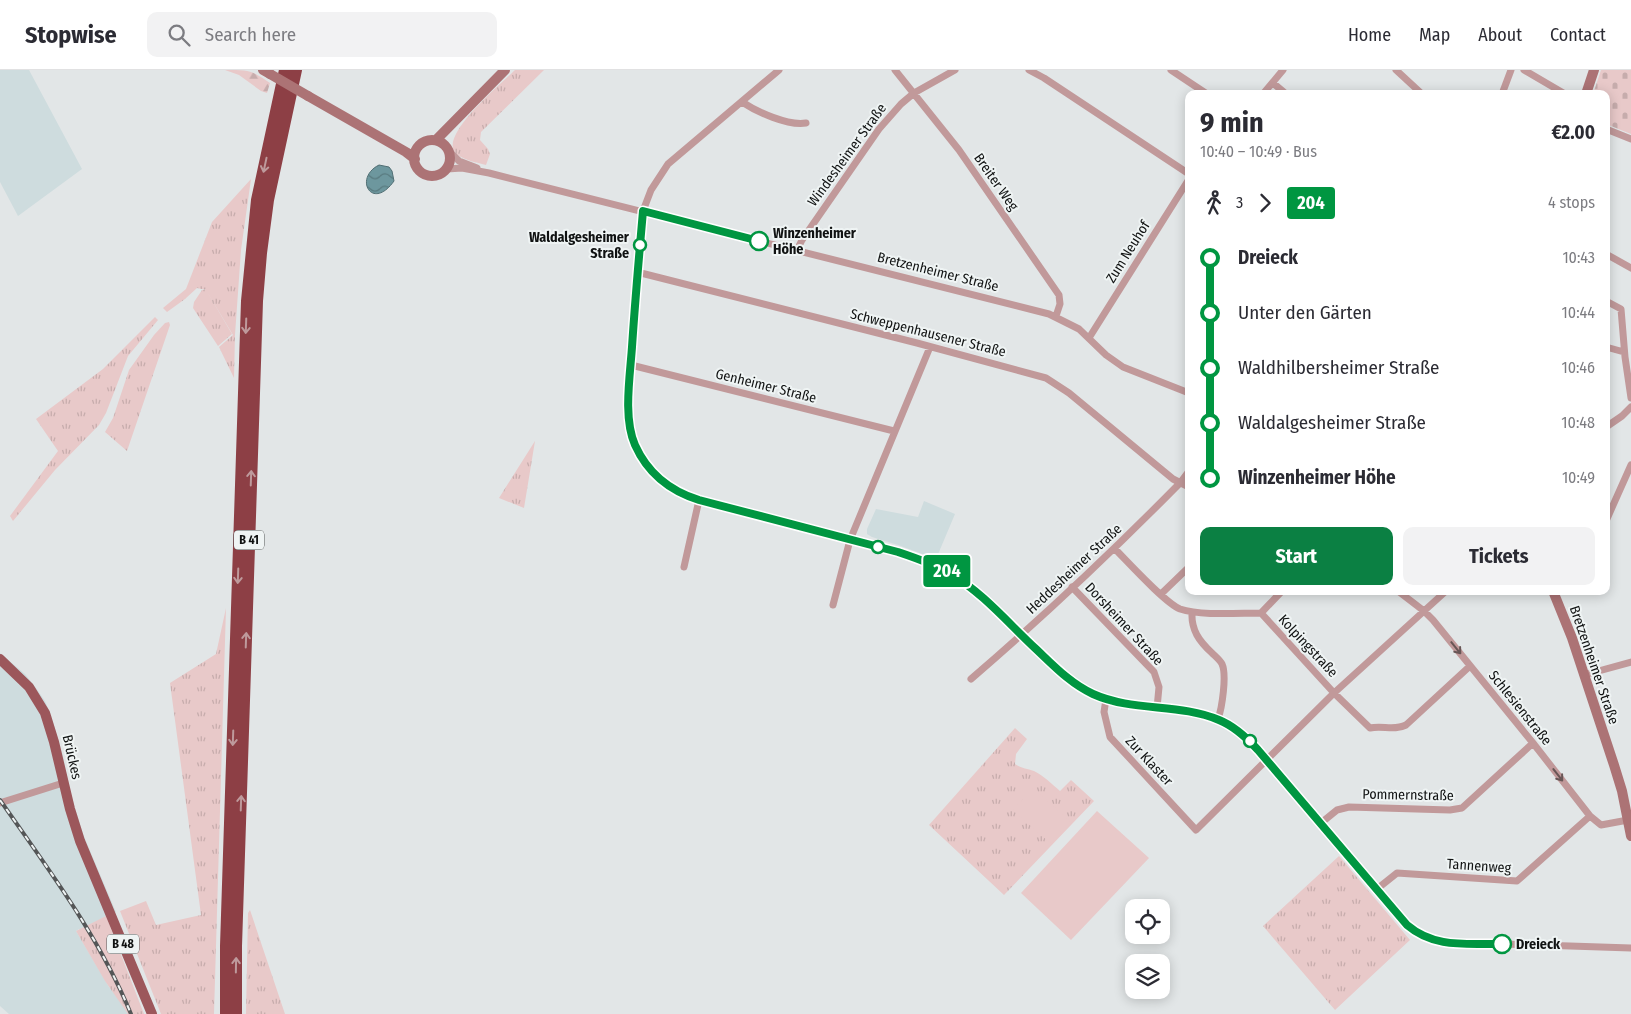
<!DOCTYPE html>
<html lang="en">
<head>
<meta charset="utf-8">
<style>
	:root { --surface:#fff; --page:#f2f2f3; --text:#2b2b33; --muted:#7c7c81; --line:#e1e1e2; --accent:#0b8043 }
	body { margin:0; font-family:"Fira Sans Condensed",sans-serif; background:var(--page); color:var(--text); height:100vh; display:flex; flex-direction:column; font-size:19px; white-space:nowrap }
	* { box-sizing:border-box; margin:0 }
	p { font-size:16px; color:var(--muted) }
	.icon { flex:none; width:28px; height:28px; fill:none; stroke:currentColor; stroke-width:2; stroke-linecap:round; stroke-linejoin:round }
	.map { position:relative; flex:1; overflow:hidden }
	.details { position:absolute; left:1185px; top:20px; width:425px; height:505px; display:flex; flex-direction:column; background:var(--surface); border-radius:10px; box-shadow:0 2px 12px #0003 }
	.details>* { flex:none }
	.badge { padding:0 10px; border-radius:4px; font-size:18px; line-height:32px }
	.tools { position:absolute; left:1125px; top:829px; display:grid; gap:10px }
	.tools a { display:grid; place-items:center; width:45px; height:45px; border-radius:10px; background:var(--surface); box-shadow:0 2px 12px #0003; font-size:25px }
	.map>.badge { position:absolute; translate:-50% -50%; box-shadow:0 0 0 2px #fff }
	.legs { display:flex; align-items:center; gap:8px; height:55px; padding:0 15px; font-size:16px }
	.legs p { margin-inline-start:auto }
	.headline { display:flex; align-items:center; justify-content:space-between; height:85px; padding:0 15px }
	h1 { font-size:28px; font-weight:700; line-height:38px }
	.primary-button { display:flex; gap:10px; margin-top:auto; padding:10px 15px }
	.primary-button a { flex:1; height:58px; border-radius:10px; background:var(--accent); color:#fff; font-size:20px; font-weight:700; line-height:58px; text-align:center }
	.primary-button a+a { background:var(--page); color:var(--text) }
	ul { padding:0 15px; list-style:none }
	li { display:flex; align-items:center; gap:18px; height:55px; font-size:19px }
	li i { display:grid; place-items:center; width:8px; height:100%; margin:0 6px; background:currentColor }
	li i::after { content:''; width:12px; height:12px; margin:-6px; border:4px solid; border-radius:50%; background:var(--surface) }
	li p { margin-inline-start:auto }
	li:first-child i { background:linear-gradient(#0000 50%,currentColor 0) }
	li:last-child i { background:linear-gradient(currentColor 50%,#0000 0) }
	header { display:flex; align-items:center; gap:30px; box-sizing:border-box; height:70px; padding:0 25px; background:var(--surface); border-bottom:1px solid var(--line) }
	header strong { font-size:24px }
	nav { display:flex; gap:28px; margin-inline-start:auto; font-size:18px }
	.search { width:350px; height:45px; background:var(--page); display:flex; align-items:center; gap:12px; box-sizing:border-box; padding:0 18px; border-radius:10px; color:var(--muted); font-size:19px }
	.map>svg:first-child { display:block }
	.built { fill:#cedcde; fill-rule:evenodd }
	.grass { fill:url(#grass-tufts) }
	.forest { fill:url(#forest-firs) }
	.cemetery { fill:url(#cemetery-stones) }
	.green { fill:#e8c9c9 }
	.water { fill:url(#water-waves); stroke:#516f74 }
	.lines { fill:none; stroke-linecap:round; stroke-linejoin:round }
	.street { stroke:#c1999a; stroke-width:7 }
	.secondary { stroke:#ac7375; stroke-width:10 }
	.primary { stroke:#9c575b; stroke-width:10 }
	.highway { stroke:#8d3f45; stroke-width:12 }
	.rail-casing { stroke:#545657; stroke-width:4 }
	.rail { stroke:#eff4f4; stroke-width:2; stroke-dasharray:5.5; stroke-linecap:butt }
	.secondary-bridge { stroke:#ac7375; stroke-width:10 }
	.oneway { stroke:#be9a9c }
	.oneway2 { stroke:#685656 }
	.line-1-casing { stroke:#fff; stroke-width:11 }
	.line-1 { stroke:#009641; stroke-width:8 }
	.stop-1-dot { fill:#fff; stroke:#009641; stroke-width:2.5 }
	.labels { text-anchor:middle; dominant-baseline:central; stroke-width:4; stroke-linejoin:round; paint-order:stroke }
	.shield { fill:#eff4f4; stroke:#535656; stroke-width:1 }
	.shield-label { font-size:12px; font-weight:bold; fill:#101212 }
	.street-label { font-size:14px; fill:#101212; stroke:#eff4f4 }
	.stop-label { font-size:14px; font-weight:bold; fill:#101212; stroke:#eff4f4; text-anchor:start }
</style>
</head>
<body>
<header>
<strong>Stopwise</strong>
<div class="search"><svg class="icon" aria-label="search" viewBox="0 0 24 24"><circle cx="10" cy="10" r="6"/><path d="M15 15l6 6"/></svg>Search here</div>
<nav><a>Home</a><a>Map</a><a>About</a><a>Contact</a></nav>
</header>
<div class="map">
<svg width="1631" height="944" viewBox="0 0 1631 944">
	<defs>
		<pattern id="grass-tufts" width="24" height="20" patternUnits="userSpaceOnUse" patternTransform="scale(1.25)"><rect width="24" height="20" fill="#e8c9c9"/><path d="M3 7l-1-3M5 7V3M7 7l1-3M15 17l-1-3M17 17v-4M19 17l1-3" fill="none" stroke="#c6acac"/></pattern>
		<pattern id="forest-firs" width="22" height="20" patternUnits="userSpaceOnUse" patternTransform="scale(1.25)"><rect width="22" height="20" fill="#e8c9c9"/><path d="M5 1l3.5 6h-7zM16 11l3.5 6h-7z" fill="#c6acac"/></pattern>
		<pattern id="cemetery-stones" width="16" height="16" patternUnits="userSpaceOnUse" patternTransform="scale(1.25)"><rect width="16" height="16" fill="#e8c9c9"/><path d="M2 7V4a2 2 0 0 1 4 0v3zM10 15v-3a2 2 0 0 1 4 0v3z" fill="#c6acac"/></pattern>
		<pattern id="water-waves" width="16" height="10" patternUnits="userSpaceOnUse" patternTransform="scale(1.25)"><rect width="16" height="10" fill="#6d979e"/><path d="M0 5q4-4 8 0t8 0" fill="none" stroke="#587a7f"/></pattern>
	</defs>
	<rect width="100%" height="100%" fill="#e2e6e7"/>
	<!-- built -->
	<path class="built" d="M 0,0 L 29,0 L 82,99 L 18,146 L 0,112 Z
		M 924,431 L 955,444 L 936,489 L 898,475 L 872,467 L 867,464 L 867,459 L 876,439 L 918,447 Z
		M 0,583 L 25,604 L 36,618 L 45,631 L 51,645 L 63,686 L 71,725 L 83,764 L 116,842 L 89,855 L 134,944 L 9,944 L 0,936 ZM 79,859 L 112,922 L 76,861 Z"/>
	<!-- grass -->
	<path class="grass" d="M 515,0 L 544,0 L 481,62 L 480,70 L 488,79 L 490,84 L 486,95 C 476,92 460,90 454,81 C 443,62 502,13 515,0 Z
		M 251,109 L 241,180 L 235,265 L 234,308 L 219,277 L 233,265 L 206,220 L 197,218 L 185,229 L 167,242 L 163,238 L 186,219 L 212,152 Z
		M 202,220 L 206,220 L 232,264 L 218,276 L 193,238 L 194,232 Z
		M 155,247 L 158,250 L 128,286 L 106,343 L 99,355 L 55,400 L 13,451 L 10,446 L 58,381 L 36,349 L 103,299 Z
		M 169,252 L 170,255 L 127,381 L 105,362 L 113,348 L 129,300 L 154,265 L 165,253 Z
		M 535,371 L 524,438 L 499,428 Z
		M 226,538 L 214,944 L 161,944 L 120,841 L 146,831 L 156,855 L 201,845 L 170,613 L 216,584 Z
		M 1015,658 L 1027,669 L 1016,684 L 1015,694 C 1022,699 1027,698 1034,701 C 1044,706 1052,714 1060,721 L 1071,710 L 1094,731 L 1004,825 L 929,755 Z
		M 1339,786 L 1410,870 L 1335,940 L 1263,856 Z
		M 250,840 L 285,944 L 246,944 L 248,843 Z
		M 106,846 L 144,944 L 128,944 L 105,911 L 76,861 Z"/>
	<!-- forest -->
	<path class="forest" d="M 225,0 C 250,0 251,0 270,13 L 267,23 L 261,21 L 239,5 Z"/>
	<!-- cemetery -->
	<path class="cemetery" d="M 1601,0 L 1631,0 L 1631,64 L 1606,54 L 1606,24 L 1593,24 Z"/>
	<!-- green -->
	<path class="green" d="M 1033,718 L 1070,751 L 1050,773 L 1013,740 Z
		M 1097,741 L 1149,788 L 1071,870 L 1021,823 Z"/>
	<!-- water -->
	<path class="water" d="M 379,95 L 389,97 L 392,101 L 394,111 C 372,142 353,108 379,95 Z"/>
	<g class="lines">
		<!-- street -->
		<path class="street" d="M 779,0 L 668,94 L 651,120 L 643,141 L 631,295 L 629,322 L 630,358 L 634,374 L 651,401 L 671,419 L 684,425 L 699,430 C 744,443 789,455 835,466 C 876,476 920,484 956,507 C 988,528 1015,559 1043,586 C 1058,601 1074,616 1094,625 C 1134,642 1180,633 1219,650 C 1235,657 1247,668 1258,680 L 1407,855 L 1422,866 L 1443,872 L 1631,878
			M 895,0 L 959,80 L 1059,225 L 1060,234 L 1056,246
			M 1029,0 L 1044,8 L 1189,104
			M 1171,0 L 1207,24
			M 1396,0 L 1422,24
			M 1524,0 L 1565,24
			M 1273,13 L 1286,24
			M 1263,24 L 1283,0
			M 1502,24 L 1511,0
			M 742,32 C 757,42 788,56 806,53
			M 1606,59 L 1631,69
			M 450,82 L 459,91 L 477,98
			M 447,99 L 462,98 L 489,103 L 1049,244 L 1079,259 L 1106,285 L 1123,297 L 1189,323
			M 797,180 L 802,170 L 879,59 L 901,34 L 914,23 L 955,0
			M 1606,184 L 1631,198
			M 637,202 L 917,273 L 1046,308 L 1069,323 L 1173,409 L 1189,417
			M 1606,231 L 1621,239 L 1625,287 L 1631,328
			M 1089,268 L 1189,109
			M 1606,277 L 1624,282
			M 631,295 L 894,361
			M 1606,357 L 1622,346 L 1631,337
			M 1606,451 L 1631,395
			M 1115,479 C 1128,492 1165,533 1180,539 C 1201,546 1238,543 1261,543 L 1334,623 L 1370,658 C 1382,655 1394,661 1406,655 L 1470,596
			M 684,497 L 699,430
			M 1072,517 L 1154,602 L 1159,617 L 1157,638
			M 1398,521 L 1424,541 L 1433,550 L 1533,673 L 1590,746 L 1601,755 L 1628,750
			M 1161,524 L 1189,497
			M 833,535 L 850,470 L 930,277
			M 1192,542 C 1191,560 1199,571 1212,583 C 1215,586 1220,590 1222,594 C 1227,605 1222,638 1218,649
			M 1261,543 L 1282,521
			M 1584,605 L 1631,592
			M 971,609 C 1043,547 1113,481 1180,413 L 1189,401
			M 1106,629 L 1104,642 L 1110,667 L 1196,760 L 1334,623 L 1446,521
			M 0,733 L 63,713
			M 1321,753 L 1337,740 L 1349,737 L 1450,740 L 1462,738 L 1533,673
			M 1377,819 L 1397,803 L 1517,811 L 1590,746"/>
		<!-- secondary -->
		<path class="secondary" d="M 263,0 L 270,4
			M 1586,24 L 1594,0
			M 308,26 L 406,82 L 415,89
			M 436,70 L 505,0
			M414 88a18 18 0 1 1 36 0a18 18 0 1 1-36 0Z
			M 1553,521 L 1572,568 L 1614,695 L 1622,721 L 1631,766"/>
		<!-- primary -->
		<path class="primary" d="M 0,589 L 29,617 L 45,643 L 54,672 L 70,739 L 80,771 L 152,944"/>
		<!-- highway -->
		<path class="highway" d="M 226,944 L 226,876 L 247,231 L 257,130 L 285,0
			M 236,944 L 236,876 L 257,231 L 261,183 L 268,130 L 296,0"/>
		<!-- rail casing -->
		<g class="rail-casing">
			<path id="rail" d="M 0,730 C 48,799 99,866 131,944"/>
		</g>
		<!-- rail -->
		<use href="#rail" class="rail"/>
		<!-- secondary-bridge -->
		<path class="secondary-bridge" d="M 270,4 L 308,26"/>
	</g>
	<!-- one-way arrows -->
	<defs><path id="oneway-shaft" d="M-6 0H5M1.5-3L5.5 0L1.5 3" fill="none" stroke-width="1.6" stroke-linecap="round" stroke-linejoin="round" transform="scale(1.25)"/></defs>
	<g class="oneway">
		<use href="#oneway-shaft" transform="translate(265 95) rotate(102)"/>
		<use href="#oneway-shaft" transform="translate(246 256) rotate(92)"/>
		<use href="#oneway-shaft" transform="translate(251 408) rotate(-88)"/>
		<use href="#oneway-shaft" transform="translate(238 506) rotate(92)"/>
		<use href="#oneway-shaft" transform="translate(246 570) rotate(-88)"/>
		<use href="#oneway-shaft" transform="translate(233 668) rotate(92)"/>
		<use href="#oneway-shaft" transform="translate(241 733) rotate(-88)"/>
		<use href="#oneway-shaft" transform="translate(236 895) rotate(-89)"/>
	</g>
	<g class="oneway2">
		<use href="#oneway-shaft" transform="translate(1456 578) rotate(51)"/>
		<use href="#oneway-shaft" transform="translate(1558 705) rotate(52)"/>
	</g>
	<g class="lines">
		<!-- line-1 casing -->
		<g class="line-1-casing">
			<path id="line-1" d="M 759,171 L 643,141 C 639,186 635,232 632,277 C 630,306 623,348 635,375 C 648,404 670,421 699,430 L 898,482 C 916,488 934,494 951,504 C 983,523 1009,554 1036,579 C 1054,596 1071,614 1093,624 C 1133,642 1179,633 1219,650 C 1234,656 1247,668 1258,680 L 1407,855 C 1435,879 1468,873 1502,874"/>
		</g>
		<!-- line-1 -->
		<use href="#line-1" class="line-1"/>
	</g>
	<!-- markers -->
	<g class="stop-1-dot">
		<circle cx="759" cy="171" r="9"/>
		<circle cx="640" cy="175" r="6"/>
		<circle cx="878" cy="477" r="6"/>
		<circle cx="1250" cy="671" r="6"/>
		<circle cx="1502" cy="874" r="9"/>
	</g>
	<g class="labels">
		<!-- shield labels -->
		<g class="shield">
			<rect x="234" y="460.5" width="30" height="19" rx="4"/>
			<rect x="107" y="864.5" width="32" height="19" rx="4"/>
		</g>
		<g class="shield-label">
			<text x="249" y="470">B 41</text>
			<text x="123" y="874">B 48</text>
		</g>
		<!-- street labels -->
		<g class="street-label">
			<text transform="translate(847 85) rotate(-54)">Windesheimer Straße</text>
			<text transform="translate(996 112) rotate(55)">Breiter Weg</text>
			<text transform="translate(1128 182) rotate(-58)">Zum Neuhof</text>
			<text transform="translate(938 202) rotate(14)">Bretzenheimer Straße</text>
			<text transform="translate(928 263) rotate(14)">Schweppenhausener Straße</text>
			<text transform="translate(766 316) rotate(14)">Genheimer Straße</text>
			<text transform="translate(1074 499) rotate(-43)">Heddesheimer Straße</text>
			<text transform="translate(1124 554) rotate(47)">Dorsheimer Straße</text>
			<text transform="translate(1308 576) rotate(47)">Kolpingstraße</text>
			<text transform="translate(1594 595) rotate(71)">Bretzenheimer Straße</text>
			<text transform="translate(1520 638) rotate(51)">Schlesienstraße</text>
			<text transform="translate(72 687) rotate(77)">Brückes</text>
			<text transform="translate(1149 691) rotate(47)">Zur Klaster</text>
			<text transform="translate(1408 725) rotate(1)">Pommernstraße</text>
			<text transform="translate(1479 796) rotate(4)">Tannenweg</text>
		</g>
		<!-- stop labels -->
		<g class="stop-label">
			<text x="773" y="163">Winzenheimer<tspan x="773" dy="16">Höhe</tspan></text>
			<text x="629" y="167" text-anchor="end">Waldalgesheimer<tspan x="629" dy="16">Straße</tspan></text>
			<text x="1516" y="874">Dreieck</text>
		</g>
	</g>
</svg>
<div class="tools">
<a><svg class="icon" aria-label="locate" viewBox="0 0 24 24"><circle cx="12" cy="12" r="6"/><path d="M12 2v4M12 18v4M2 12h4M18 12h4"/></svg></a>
<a><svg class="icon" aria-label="layers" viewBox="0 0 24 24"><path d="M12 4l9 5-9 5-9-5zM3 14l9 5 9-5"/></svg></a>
</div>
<b class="badge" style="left:947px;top:501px;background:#009641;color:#fff">204</b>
<section class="details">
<div class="headline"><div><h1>9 min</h1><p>10:40 – 10:49 · Bus</p></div><b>€2.00</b></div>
<div class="legs"><svg class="icon" aria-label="walk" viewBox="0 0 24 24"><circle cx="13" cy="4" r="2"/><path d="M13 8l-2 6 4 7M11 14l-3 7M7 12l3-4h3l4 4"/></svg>3<svg class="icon" aria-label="forward" viewBox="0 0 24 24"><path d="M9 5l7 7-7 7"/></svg><b class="badge" style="background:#009641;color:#fff">204</b><p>4 stops</p></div>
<ul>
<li><i style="color:#009641"></i><b>Dreieck</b><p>10:43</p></li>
<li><i style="color:#009641"></i><span>Unter den Gärten</span><p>10:44</p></li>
<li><i style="color:#009641"></i><span>Waldhilbersheimer Straße</span><p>10:46</p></li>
<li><i style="color:#009641"></i><span>Waldalgesheimer Straße</span><p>10:48</p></li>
<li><i style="color:#009641"></i><b>Winzenheimer Höhe</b><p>10:49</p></li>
</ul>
<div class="primary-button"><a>Start</a><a>Tickets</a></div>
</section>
</div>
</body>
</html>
